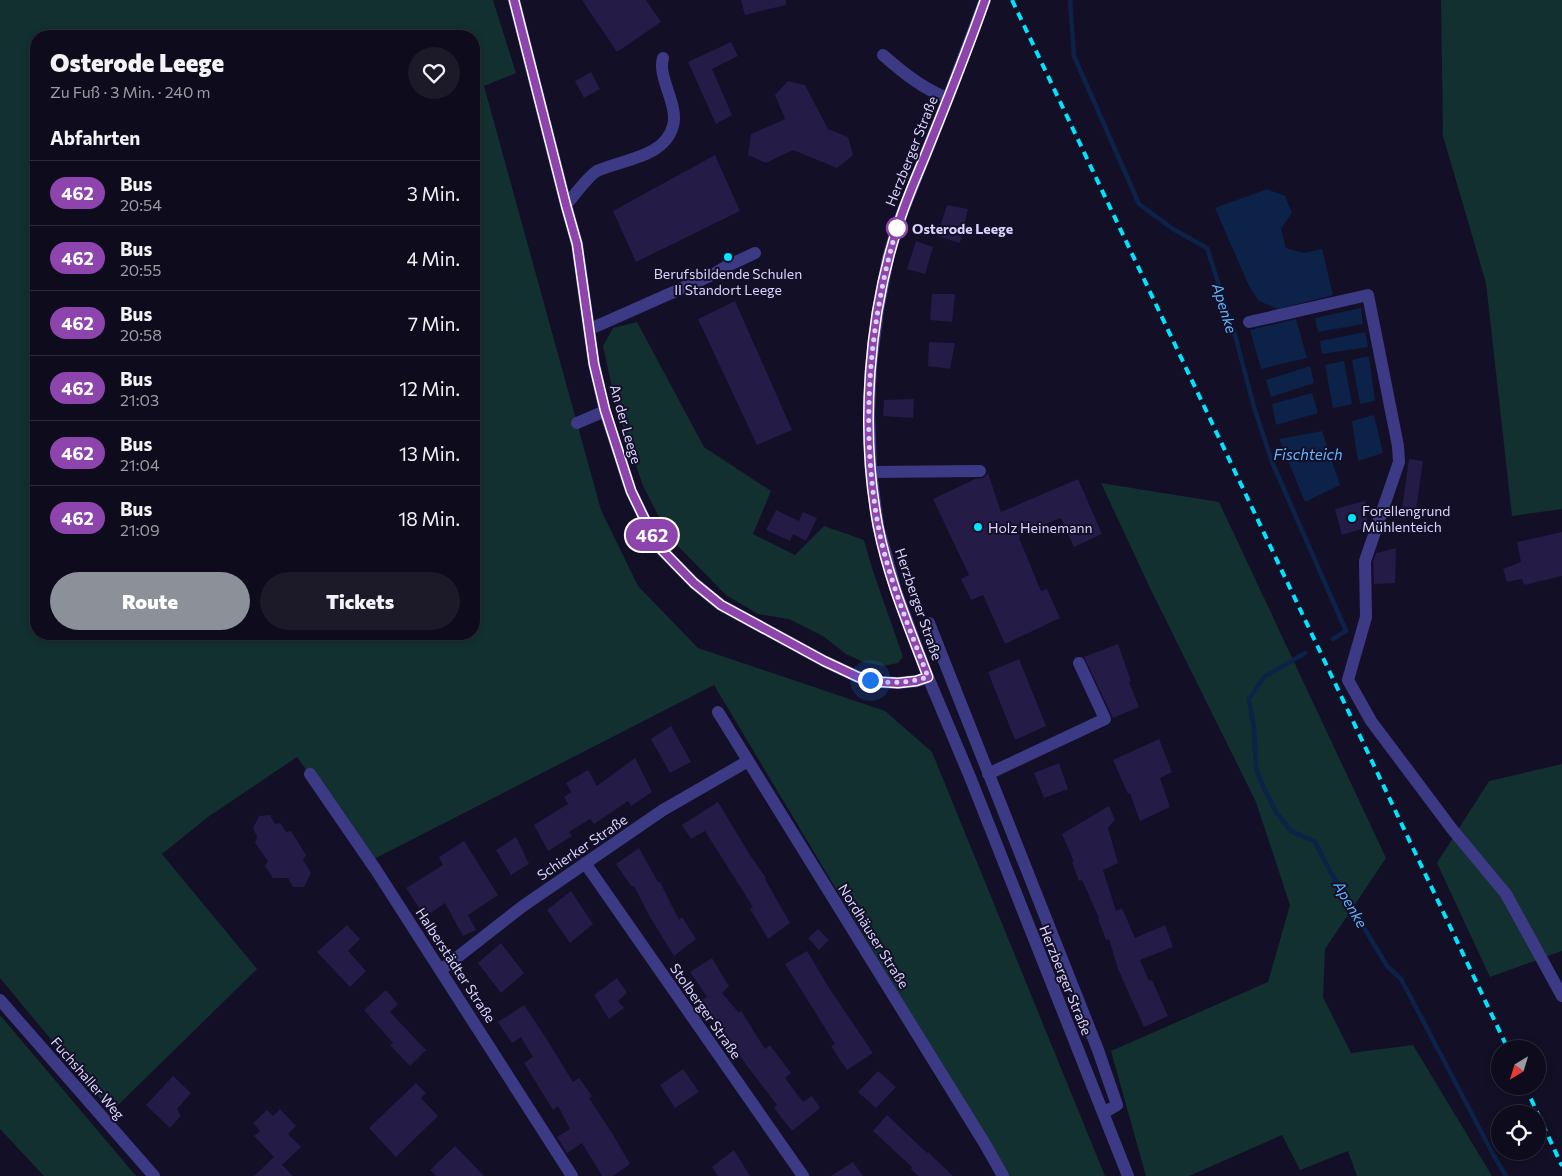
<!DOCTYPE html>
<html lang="de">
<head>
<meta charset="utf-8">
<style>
	:root { --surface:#0e0b1c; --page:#1c1929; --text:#f1f3f6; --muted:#9b9ba3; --line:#2e2b3b; --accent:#8c9099 }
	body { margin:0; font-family:Commissioner,sans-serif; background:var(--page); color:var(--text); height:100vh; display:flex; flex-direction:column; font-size:19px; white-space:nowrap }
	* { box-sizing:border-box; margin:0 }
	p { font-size:16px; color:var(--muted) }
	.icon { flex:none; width:28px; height:28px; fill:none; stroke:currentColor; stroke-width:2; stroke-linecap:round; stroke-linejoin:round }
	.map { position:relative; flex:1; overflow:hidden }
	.side { position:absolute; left:30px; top:30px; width:450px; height:610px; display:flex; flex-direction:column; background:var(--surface); border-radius:20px; box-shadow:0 2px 8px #0003,0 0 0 1px var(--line) }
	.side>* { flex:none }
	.badge { padding:0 10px; border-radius:16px; font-size:18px; line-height:32px }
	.needle { width:32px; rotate:218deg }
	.buttons { position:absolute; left:1491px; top:1040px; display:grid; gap:10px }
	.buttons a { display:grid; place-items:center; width:55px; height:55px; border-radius:50%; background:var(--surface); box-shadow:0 2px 8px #0003,0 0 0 1px var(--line); font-size:25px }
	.you { position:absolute; width:25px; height:25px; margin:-12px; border:4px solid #fff; border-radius:50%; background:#1a73e8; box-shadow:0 0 0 8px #1a73e833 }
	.map>.badge { position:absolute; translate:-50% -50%; box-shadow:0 0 0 2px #fff }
	h2 { padding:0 20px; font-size:19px; line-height:45px }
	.round { display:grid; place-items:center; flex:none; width:52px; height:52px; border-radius:26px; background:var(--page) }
	.overview { display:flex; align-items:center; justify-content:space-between; height:85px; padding:0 20px }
	h1 { font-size:24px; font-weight:800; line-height:38px }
	.cta { display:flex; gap:10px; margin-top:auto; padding:10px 20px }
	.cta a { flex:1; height:58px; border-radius:30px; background:var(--accent); color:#fff; font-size:20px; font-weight:800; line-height:58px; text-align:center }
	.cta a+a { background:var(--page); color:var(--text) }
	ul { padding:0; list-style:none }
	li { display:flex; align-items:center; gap:15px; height:65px; padding:0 20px; border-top:1px solid var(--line) }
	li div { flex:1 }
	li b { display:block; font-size:19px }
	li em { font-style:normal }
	li .badge { min-width:55px; font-weight:700; text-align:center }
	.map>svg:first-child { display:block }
	.green { fill:#12302f; fill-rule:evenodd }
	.water { fill:#0c2248 }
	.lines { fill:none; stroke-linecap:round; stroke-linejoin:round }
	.stream { stroke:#0c2248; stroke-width:4.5 }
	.building { fill:#241b47 }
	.minor { stroke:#3d3a85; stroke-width:12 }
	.rail { stroke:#00e5ff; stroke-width:4; stroke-dasharray:8 6; stroke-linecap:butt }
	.line-casing { stroke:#fff; stroke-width:11 }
	.line { stroke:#8e44ad; stroke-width:8 }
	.walk { stroke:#d9d4ff; stroke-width:5; stroke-dasharray:0 9 }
	.stop-dot { fill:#fff; stroke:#8e44ad; stroke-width:2.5 }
	.poi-dot { fill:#00e5ff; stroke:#130f26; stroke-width:2 }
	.labels { text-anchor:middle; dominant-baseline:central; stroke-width:4; stroke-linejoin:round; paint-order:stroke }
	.street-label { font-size:14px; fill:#d9d4ff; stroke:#130f26 }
	.stop-label { font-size:14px; font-weight:bold; fill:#d9d4ff; stroke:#130f26; text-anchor:start }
	.poi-label { font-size:14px; fill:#d9d4ff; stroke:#130f26; text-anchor:start }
	.water-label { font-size:15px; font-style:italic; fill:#62b6ff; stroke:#130f26 }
</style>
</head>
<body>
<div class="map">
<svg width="1562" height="1176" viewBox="0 0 1562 1176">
	<rect width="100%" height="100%" fill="#130f26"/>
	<!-- green -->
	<path class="green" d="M 0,0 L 493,0 L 516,73 L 484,86 L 601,510 L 638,586 L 698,648 L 885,711 L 932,752 L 1105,1176 L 1008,1176 L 714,685 L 372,860 L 297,757 L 208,817 L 162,854 L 257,969 L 111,1112 L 0,978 ZM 36,36 L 474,36 L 474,634 L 36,634 Z
		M 1441,0 L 1562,0 L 1562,509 L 1512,516 L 1486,283 L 1443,136 Z
		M 637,322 L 704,447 L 771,491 L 753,534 L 795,555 L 824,526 L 864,540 L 872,568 L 903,657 L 898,663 L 883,666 L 863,662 L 846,654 L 823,636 L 789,619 L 758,614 L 726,595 L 670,538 L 643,486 L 616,406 L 603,346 L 613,328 Z
		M 1101,483 L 1219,502 L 1386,858 L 1325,949 L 1323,997 L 1351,1053 L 1413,1045 L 1492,1176 L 1357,1176 L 1348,1151 L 1300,1170 L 1282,1135 L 1189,1176 L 1146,1176 L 1111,1051 L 1268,982 L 1290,905 L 1256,802 L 1150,588 Z
		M 1562,764 L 1562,951 L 1490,977 L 1437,863 L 1489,781 Z
		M 0,1015 L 136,1176 L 44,1176 L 0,1129 Z"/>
	<!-- water -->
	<path class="water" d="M 1267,189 L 1285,196 L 1292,213 L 1281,229 L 1286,248 L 1304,253 L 1322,249 L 1333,295 L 1278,309 L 1259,301 L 1249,286 L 1215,208 Z
		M 1361,308 L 1363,324 L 1318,332 L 1315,318 Z
		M 1296,319 L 1307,358 L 1261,369 L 1250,330 Z
		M 1365,332 L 1368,347 L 1322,354 L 1320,341 Z
		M 1369,356 L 1375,401 L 1360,404 L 1352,360 Z
		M 1344,361 L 1352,404 L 1333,408 L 1325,365 Z
		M 1310,366 L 1314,383 L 1271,397 L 1266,380 Z
		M 1312,393 L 1318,413 L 1276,425 L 1272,404 Z
		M 1374,415 L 1383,453 L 1358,461 L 1352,421 Z
		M 1322,431 L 1340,485 L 1305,502 L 1279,439 Z"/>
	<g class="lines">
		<!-- stream -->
		<path class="stream" d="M 1070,0 L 1074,56 L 1139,204 L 1173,229 L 1207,248 L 1235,335 L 1254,407 L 1272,462 L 1346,631 L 1333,639
			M 1305,653 L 1264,677 L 1249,699 L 1254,729 L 1256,769 L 1263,786 L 1276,812 L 1291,831 L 1315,842 L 1331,873 L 1387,966 L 1401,979 L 1494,1156 L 1506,1176"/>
	</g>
	<!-- building -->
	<path class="building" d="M 582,0 L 646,0 L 661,22 L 617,52 Z
		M 741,0 L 786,0 L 786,5 L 745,15 Z
		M 731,42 L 738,56 L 712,69 L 732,115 L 716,124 L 688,62 Z
		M 591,72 L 600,89 L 584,98 L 575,81 Z
		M 788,81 L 805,85 L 828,129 L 848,137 L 853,155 L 837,168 L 793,150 L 766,163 L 748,155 L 751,134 L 785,119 L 775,95 Z
		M 715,155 L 740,211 L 636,262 L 613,211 Z
		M 947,205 L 968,209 L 960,243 L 937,236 Z
		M 916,241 L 933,247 L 925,274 L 907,269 Z
		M 932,294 L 955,294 L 952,322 L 930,320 Z
		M 735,301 L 792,430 L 757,445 L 698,319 Z
		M 929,342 L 955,343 L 950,369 L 928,366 Z
		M 914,399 L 913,418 L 883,416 L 884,400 Z
		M 1409,459 L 1423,461 L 1415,517 L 1401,516 Z
		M 988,473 L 1001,512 L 1078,479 L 1102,534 L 1074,547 L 1061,518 L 1019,534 L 1020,537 L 1019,538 L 1041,591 L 1047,589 L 1060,618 L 1005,644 L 983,595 L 971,600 L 961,579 L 969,575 L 933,499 L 975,479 L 984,478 Z
		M 1365,501 L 1368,527 L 1342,535 L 1335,509 Z
		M 776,510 L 799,521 L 803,512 L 817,518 L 806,541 L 793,534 L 790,541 L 766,530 Z
		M 1562,532 L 1562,576 L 1524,585 L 1522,579 L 1507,582 L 1503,569 L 1521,562 L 1517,542 Z
		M 1396,548 L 1395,583 L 1374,584 L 1373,562 L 1376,553 Z
		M 1118,644 L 1131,681 L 1129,682 L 1139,707 L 1113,718 L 1084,657 Z
		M 1019,659 L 1046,726 L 1015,740 L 988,672 Z
		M 671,726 L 691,762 L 670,773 L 651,739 Z
		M 1159,739 L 1172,772 L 1160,778 L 1170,807 L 1140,821 L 1130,793 L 1128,794 L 1113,760 Z
		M 635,758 L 652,792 L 631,806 L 628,801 L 594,824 L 590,819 L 569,832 L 572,836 L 548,851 L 534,825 L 568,804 L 564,797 L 571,792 L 566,783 L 588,770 L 597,786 Z
		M 1059,763 L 1068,789 L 1044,798 L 1034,773 Z
		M 718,802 L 750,855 L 766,878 L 765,879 L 790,923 L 768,939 L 750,909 L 753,907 L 705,831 L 691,839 L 682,825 Z
		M 1109,806 L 1115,820 L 1108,828 L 1118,863 L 1103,870 L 1116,911 L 1122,908 L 1135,938 L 1165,925 L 1173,947 L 1140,960 L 1149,981 L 1152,980 L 1168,1016 L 1144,1027 L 1118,969 L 1109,939 L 1106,940 L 1098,919 L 1099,918 L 1082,880 L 1079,881 L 1072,862 L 1074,862 L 1062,834 Z
		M 270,815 L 275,824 L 280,823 L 286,832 L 291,831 L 306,855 L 303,860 L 311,873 L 304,887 L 293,887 L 288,878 L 273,878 L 265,866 L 268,861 L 255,843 L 257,837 L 253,828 L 259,816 Z
		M 516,837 L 529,864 L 511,875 L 496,850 Z
		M 464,841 L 498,895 L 468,915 L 476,930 L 463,936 L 445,903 L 425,917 L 406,888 L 443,865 L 439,857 Z
		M 639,848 L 658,882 L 660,882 L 679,920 L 682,917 L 696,939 L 674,956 L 650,917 L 634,886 L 632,887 L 616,864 Z
		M 571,891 L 593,924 L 570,943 L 547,910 Z
		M 347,925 L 360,939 L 348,951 L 366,971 L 350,987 L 317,952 Z
		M 818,929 L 829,940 L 819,950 L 808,938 Z
		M 501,943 L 524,973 L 501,993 L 478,963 Z
		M 807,951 L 831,991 L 873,1053 L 847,1070 L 831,1046 L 835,1044 L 785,964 Z
		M 712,958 L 729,986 L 722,993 L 739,1013 L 741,1011 L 765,1049 L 770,1045 L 791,1073 L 785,1078 L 803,1102 L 812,1096 L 820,1108 L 792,1131 L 774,1108 L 777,1105 L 738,1054 L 701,1000 L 707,997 L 690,972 Z
		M 617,978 L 627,993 L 618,1001 L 624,1008 L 609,1019 L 594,995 Z
		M 386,990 L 398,1004 L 390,1012 L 426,1050 L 410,1066 L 390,1045 L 393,1043 L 364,1010 Z
		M 524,1005 L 544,1035 L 573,1082 L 579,1078 L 592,1096 L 589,1098 L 612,1133 L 630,1164 L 613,1176 L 602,1176 L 582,1143 L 567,1153 L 557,1137 L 570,1129 L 558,1106 L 553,1110 L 524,1063 L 533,1057 L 521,1037 L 512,1043 L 498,1022 Z
		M 683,1069 L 699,1092 L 675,1108 L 660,1085 Z
		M 878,1071 L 896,1087 L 876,1108 L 858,1092 Z
		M 173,1076 L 191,1093 L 177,1109 L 181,1116 L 170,1128 L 146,1105 Z
		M 416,1083 L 426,1093 L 421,1098 L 438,1116 L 396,1157 L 369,1128 Z
		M 280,1109 L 296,1126 L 288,1134 L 301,1147 L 282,1165 L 293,1176 L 254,1176 L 274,1157 L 254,1136 L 260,1131 L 253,1123 L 267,1110 L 273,1116 Z
		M 887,1115 L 927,1153 L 928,1152 L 953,1176 L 918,1176 L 911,1169 L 912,1167 L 873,1131 Z
		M 455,1146 L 484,1176 L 436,1176 L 430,1170 Z
		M 734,1150 L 750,1176 L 718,1176 L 712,1167 Z
		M 853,1162 L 863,1176 L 831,1176 Z"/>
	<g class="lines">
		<!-- minor -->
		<path class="minor" d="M 514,0 L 566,205 L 577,244 L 594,364 L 605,411 L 631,491 L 657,545 L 694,583 L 721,605 L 824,661 L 858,677 L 881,682 L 898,683 L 917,681 L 928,677
			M 985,0 L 948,98 L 899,221 L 888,258 L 878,310 L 871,365 L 869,410 L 871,472 L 878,526 L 896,591 L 928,677 L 970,777 L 1128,1176
			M 883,55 C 902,72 924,90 948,98
			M 566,205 C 573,197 589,175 597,171 C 623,159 664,158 673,126 C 679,105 657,77 663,58
			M 1249,322 L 1368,295 L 1398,446 L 1399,462 L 1365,561 L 1366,617 L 1348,680 L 1371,721 L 1452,829 L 1506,894 L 1562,996
			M 590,329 L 712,275 L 725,267 L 755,253
			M 577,423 L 605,411
			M 871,472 L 980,471
			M 929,623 L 1098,1050 L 1117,1105 L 1103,1113
			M 718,712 L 985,1144 L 1003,1176
			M 310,774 L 376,870 L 572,1176
			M 988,774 L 1105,719 L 1079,663
			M 585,863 L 803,1176
			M 441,970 L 523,906 L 663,810 L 748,761
			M 0,1000 L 154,1176"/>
		<!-- rail -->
		<path class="rail" d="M 1012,0 L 1508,1049
			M 1525,1086 L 1562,1166"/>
	</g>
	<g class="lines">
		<!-- line casing -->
		<g class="line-casing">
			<path id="line" d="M 514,0 L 566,205 L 577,244 L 594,364 L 605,410 L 631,491 L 657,545 L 694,583 L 721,605 L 824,661 L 858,677 L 882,682 L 898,683 L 916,681 L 928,677 C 909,627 888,578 878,526 C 860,431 868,315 899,223 C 906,200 916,178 925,156 C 946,104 967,52 985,0"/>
		</g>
		<!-- line -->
		<use href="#line" class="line"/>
		<!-- walk -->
		<path class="walk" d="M 870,680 C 890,684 908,683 928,677 C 909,627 888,578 878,525 C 860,425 869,319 899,221 L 897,228"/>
	</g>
	<!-- markers -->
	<circle class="stop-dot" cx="897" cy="228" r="10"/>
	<g class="poi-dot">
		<circle cx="728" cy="257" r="5"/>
		<circle cx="1352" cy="518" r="5"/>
		<circle cx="978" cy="527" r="5"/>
	</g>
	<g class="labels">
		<!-- street labels -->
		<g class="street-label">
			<text transform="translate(911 151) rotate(-68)">Herzberger Straße</text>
			<text transform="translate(626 424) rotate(74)">An der Leege</text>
			<text transform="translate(919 604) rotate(71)">Herzberger Straße</text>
			<text transform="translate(582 847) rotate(-34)">Schierker Straße</text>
			<text transform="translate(874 936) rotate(58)">Nordhäuser Straße</text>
			<text transform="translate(456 965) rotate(57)">Halberstädter Straße</text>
			<text transform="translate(1066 980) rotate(68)">Herzberger Straße</text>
			<text transform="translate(706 1011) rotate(55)">Stolberger Straße</text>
			<text transform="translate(88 1078) rotate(49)">Fuchshaller Weg</text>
		</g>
		<!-- stop labels -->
		<g class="stop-label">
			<text x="912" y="228">Osterode Leege</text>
		</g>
		<!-- poi labels -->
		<g class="poi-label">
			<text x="728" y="273" text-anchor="middle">Berufsbildende Schulen<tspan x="728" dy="16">II Standort Leege</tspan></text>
			<text x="1362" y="510">Forellengrund<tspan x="1362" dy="16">Mühlenteich</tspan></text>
			<text x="988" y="527">Holz Heinemann</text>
		</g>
		<!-- water labels -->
		<g class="water-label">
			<text transform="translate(1225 308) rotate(73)">Apenke</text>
			<text x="1308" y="454">Fischteich</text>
			<text transform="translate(1351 904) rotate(60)">Apenke</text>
		</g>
	</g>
</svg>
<div class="buttons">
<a><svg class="needle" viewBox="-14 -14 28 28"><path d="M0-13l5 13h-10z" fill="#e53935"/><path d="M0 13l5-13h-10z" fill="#9b9ba3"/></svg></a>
<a><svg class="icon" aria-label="locate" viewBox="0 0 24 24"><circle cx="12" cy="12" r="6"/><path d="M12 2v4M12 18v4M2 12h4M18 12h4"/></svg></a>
</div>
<div class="you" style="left:870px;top:680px"></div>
<b class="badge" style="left:652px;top:535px;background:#8e44ad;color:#fff">462</b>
<section class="side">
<div class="overview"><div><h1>Osterode Leege</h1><p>Zu Fuß · 3 Min. · 240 m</p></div><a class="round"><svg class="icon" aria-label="heart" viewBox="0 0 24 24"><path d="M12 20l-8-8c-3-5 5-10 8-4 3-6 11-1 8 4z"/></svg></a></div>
<h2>Abfahrten</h2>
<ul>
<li><span class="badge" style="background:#8e44ad;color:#fff">462</span><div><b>Bus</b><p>20:54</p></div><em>3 Min.</em></li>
<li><span class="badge" style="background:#8e44ad;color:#fff">462</span><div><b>Bus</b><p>20:55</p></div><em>4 Min.</em></li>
<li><span class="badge" style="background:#8e44ad;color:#fff">462</span><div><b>Bus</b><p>20:58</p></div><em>7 Min.</em></li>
<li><span class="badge" style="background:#8e44ad;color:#fff">462</span><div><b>Bus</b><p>21:03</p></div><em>12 Min.</em></li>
<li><span class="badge" style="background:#8e44ad;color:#fff">462</span><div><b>Bus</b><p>21:04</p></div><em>13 Min.</em></li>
<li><span class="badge" style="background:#8e44ad;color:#fff">462</span><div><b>Bus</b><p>21:09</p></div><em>18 Min.</em></li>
</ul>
<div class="cta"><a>Route</a><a>Tickets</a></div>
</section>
</div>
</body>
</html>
